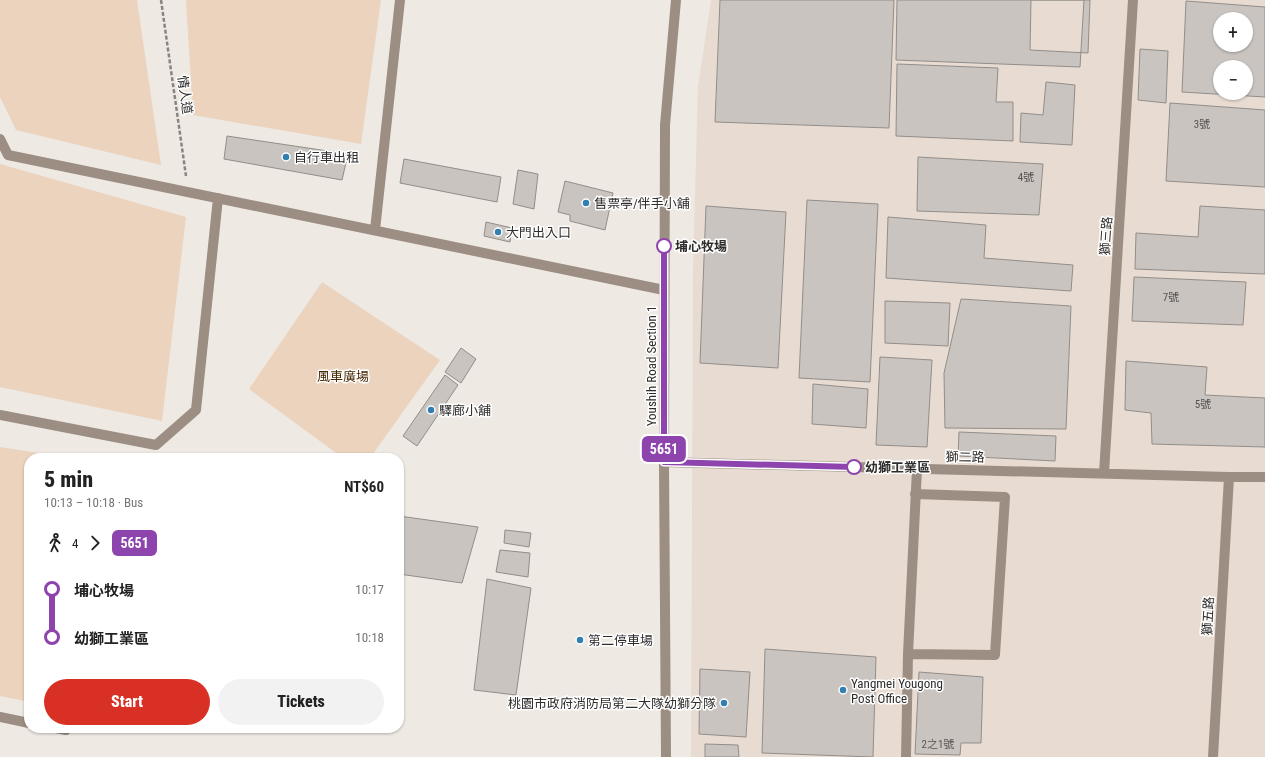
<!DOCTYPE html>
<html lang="en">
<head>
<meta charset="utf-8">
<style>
	:root { --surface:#fff; --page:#f2f2f2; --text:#222; --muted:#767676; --accent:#d93025 }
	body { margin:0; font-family:"Roboto Condensed","Noto Sans TC",sans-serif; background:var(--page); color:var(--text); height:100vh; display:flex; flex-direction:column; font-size:15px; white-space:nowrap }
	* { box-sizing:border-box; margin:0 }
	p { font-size:13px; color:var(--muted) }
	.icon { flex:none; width:22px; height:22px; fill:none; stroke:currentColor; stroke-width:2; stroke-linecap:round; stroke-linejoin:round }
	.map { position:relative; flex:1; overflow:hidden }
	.side { position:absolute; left:24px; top:453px; width:380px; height:280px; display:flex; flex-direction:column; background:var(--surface); border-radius:16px; box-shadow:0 1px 3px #0004 }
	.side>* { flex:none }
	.badge { padding:0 8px; border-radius:6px; font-size:14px; line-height:26px }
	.tools { position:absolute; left:1213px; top:12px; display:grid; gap:8px }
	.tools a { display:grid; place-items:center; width:40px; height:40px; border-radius:50%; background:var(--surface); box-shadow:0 1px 3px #0004; font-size:20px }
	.map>.badge { position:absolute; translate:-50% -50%; box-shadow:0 0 0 2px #fff }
	.legs { display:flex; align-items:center; gap:6px; height:44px; padding:0 20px; font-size:13px }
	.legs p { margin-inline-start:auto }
	.head { display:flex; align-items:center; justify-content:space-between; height:68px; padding:0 20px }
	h1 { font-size:22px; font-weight:800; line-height:30px }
	.primary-button { display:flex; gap:8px; margin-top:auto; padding:8px 20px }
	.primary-button a { flex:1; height:46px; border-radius:24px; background:var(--accent); color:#fff; font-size:16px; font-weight:800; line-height:46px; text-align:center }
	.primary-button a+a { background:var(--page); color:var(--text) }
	ul { padding:0 20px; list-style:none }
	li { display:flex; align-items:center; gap:14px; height:48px; font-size:15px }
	li i { display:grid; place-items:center; width:6px; height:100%; margin:0 5px; background:currentColor }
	li i::after { content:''; width:10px; height:10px; margin:-5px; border:3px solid; border-radius:50%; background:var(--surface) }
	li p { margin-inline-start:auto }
	li:first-child i { background:linear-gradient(#0000 50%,currentColor 0) }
	li:last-child i { background:linear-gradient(currentColor 50%,#0000 0) }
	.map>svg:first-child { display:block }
	.built { fill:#e8dcd2; fill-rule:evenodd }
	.green { fill:#ebd3bd }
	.building { fill:#cac4c0; stroke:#928d89; fill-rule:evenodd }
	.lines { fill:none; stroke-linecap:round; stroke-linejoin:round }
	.path { stroke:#888481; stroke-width:2.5; stroke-dasharray:4 2; stroke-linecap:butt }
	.minor { stroke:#9c8e82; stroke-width:10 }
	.line-1-casing { stroke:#fff; stroke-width:9 }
	.line-1 { stroke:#8e44ad; stroke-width:6 }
	.poi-dot { fill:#337eb1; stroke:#fff; stroke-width:1.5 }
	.stop-1-dot { fill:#fff; stroke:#8e44ad; stroke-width:2 }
	.labels { text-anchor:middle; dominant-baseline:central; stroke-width:3; stroke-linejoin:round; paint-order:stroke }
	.number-label { font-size:11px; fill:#565351 }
	.street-label { font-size:13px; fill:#2f2d2c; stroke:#fff }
	.poi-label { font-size:13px; fill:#2f2d2c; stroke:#fff; text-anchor:start }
	.stop-label { font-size:13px; font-weight:bold; fill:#2f2d2c; stroke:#fff; text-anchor:start }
	.park-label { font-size:13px; fill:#472703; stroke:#fff }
</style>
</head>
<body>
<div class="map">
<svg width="1265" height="757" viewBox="0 0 1265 757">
	<rect width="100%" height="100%" fill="#efe9e4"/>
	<!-- built -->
	<path class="built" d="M 711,0 L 1265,0 L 1265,757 L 691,757 L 693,267 L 698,86 ZM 1220,19 L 1246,19 L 1246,45 L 1220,45 ZM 1220,67 L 1246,67 L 1246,93 L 1220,93 Z"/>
	<!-- green -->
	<path class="green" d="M 0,0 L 137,0 L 161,165 L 16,130 L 0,97 Z
		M 186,0 L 381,0 L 361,144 L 193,115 Z
		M 0,164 L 186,217 L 162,421 L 0,387 Z
		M 322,282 L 440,360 L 370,458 L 343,458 L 249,389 Z
		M 0,447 L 72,458 L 29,458 L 29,702 L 0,696 Z"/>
	<!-- building -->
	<path class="building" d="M 720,0 L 894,0 L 889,128 L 715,122 Z
		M 897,0 L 1084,0 L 1080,67 L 896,60 Z
		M 1031,0 L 1090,0 L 1088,53 L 1030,50 Z
		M 1186,1 L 1265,7 L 1265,97 L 1182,92 ZM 1220,19 L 1246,19 L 1246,45 L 1220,45 ZM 1220,67 L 1246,67 L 1246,93 L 1220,93 Z
		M 1140,49 L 1168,51 L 1166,103 L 1138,100 Z
		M 897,64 L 998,68 L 996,102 L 1013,102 L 1013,141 L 896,136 Z
		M 1046,82 L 1075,85 L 1072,145 L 1020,142 L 1021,113 L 1043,115 Z
		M 1170,103 L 1265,110 L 1265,187 L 1166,181 Z
		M 227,136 L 348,154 L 342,180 L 224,159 Z
		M 918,157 L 1043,164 L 1039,215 L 917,211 Z
		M 404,159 L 501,177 L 497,202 L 400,183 Z
		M 518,170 L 538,174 L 534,209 L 513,204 Z
		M 565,181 L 613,193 L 605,230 L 570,221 L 570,215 L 558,212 Z
		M 807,200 L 878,204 L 870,382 L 799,378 Z
		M 706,206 L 786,212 L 778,368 L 700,363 Z
		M 1200,206 L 1265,210 L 1265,274 L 1135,269 L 1136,233 L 1198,237 Z
		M 888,217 L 986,225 L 984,258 L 1073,265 L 1071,291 L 886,278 Z
		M 486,222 L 512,228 L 510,242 L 484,236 Z
		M 1134,277 L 1246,282 L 1243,325 L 1132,321 Z
		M 961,299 L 1071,306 L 1066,429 L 945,428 L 944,373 Z
		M 885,301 L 950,303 L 948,346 L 885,343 Z
		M 461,348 L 476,359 L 461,383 L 445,372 Z
		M 880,357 L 932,360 L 927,447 L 876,445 Z
		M 1126,361 L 1207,367 L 1205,395 L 1265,398 L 1265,447 L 1152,444 L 1151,413 L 1125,410 Z
		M 445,375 L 458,385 L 417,446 L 403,436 Z
		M 813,384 L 868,389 L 866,428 L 812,424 Z
		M 959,432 L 1056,436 L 1055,461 L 958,456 Z
		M 399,516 L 478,527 L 462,583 L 399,574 Z
		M 505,530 L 531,533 L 529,547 L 504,543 Z
		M 500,550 L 530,553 L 528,577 L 496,572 Z
		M 487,579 L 531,588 L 516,695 L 474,690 Z
		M 399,624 L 403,625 L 399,652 Z
		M 765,649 L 876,657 L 873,757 L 762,753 Z
		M 700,669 L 750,672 L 746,737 L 699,734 Z
		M 919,672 L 983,677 L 981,743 L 961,743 L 960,755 L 915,754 Z
		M 705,744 L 738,745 L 739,757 L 705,757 Z"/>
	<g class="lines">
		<!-- path -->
		<path class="path" d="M 161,0 L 186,176"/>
		<!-- minor -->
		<path class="minor" d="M 0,139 L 8,155 L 664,290
			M 375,230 L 400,0
			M 0,415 L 156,445 L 196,410 L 218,198
			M 664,462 L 1229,477 L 1265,477
			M 1104,473 L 1133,0
			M 908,654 L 995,655 L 1005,497 L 915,494
			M 0,717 L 29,723
			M 56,728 L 66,730
			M 666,757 L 664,462 L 665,125 L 676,0
			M 906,757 L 908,654 L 917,469
			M 1213,757 L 1229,477"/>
	</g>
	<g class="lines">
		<!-- line-1 casing -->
		<g class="line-1-casing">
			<path id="line-1" d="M 664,246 L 664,462 L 854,467"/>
		</g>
		<!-- line-1 -->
		<use href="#line-1" class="line-1"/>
	</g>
	<!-- markers -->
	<g class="poi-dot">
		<circle cx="286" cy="157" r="4"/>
		<circle cx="586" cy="203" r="4"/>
		<circle cx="498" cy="232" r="4"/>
		<circle cx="431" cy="410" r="4"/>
		<circle cx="580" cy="640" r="4"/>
		<circle cx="843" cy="690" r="4"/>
		<circle cx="724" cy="703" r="4"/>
	</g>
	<g class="stop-1-dot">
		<circle cx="664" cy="246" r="7"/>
		<circle cx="854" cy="467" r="7"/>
	</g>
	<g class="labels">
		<!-- number labels -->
		<g class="number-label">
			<text x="1202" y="124">3號</text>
			<text x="1026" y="177">4號</text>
			<text x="1171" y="297">7號</text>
			<text x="1203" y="404">5號</text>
			<text x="938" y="744">2之1號</text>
		</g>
		<!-- street labels -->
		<g class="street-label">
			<text transform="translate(185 95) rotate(82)">情人道</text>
			<text transform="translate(1106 236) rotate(-86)">獅三路</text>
			<text transform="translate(651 366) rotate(-90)">Youshih Road Section 1</text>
			<text transform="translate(965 457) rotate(1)">獅二路</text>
			<text transform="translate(1208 616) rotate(-87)">獅五路</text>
		</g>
		<!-- poi labels -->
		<g class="poi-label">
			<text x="294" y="157">自行車出租</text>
			<text x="594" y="203">售票亭/伴手小舖</text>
			<text x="506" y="232">大門出入口</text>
			<text x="439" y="410">驛廊小舖</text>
			<text x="588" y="640">第二停車場</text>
			<text x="851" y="683">Yangmei Yougong<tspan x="851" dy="15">Post Office</tspan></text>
			<text x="716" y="703" text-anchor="end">桃園市政府消防局第二大隊幼獅分隊</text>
		</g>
		<!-- stop labels -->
		<g class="stop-label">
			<text x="675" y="246">埔心牧場</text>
			<text x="865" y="467">幼獅工業區</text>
		</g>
		<!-- park labels -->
		<g class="park-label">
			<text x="343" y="376">風車廣場</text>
		</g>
	</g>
</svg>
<div class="tools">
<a>+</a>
<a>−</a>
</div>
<b class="badge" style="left:664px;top:449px;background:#8e44ad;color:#fff">5651</b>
<section class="side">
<div class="head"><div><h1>5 min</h1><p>10:13 – 10:18 · Bus</p></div><b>NT$60</b></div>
<div class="legs"><svg class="icon" aria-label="walk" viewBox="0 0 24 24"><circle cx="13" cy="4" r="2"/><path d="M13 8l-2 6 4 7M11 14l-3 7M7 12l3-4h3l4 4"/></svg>4<svg class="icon" aria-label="forward" viewBox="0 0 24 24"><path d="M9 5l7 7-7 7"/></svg><b class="badge" style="background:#8e44ad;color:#fff">5651</b></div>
<ul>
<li><i style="color:#8e44ad"></i><b>埔心牧場</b><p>10:17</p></li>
<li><i style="color:#8e44ad"></i><b>幼獅工業區</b><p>10:18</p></li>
</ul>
<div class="primary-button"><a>Start</a><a>Tickets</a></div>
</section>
</div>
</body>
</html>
